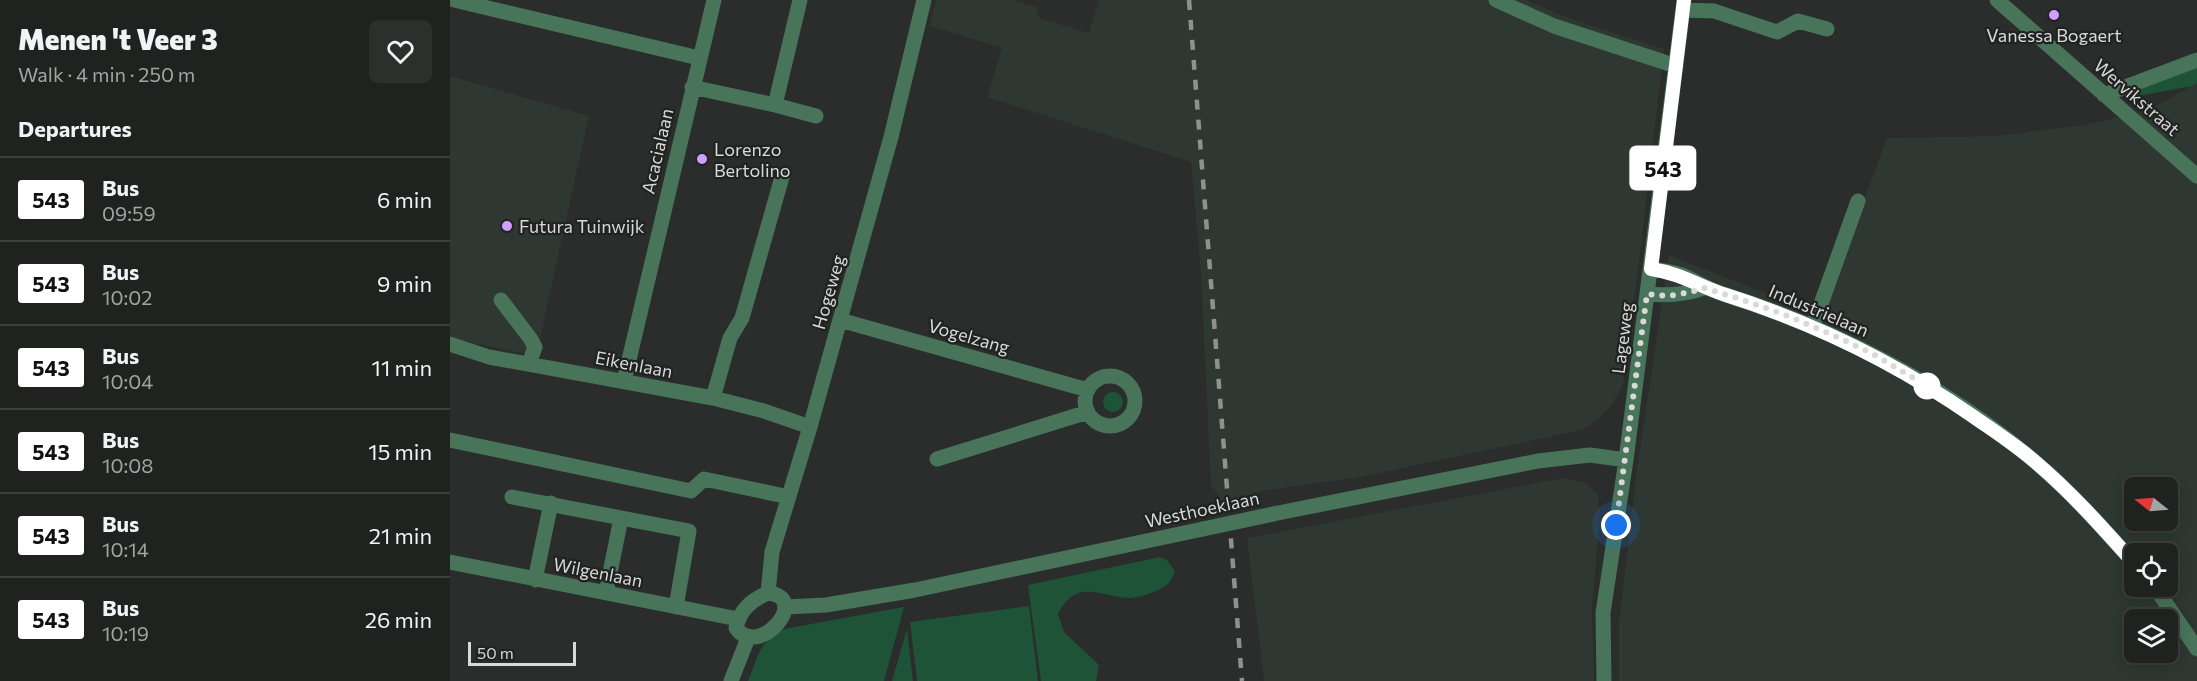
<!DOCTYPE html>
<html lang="en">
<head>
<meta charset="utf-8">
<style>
	:root { --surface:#202220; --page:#2d2f2d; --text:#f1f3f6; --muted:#a2a4a5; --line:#3d3f3e }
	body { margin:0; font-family:Commissioner,sans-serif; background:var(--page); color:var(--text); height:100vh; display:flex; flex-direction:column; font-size:22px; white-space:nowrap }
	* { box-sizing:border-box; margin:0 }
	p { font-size:20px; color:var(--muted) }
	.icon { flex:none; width:33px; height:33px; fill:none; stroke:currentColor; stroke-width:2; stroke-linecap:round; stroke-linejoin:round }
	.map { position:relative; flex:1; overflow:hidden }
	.side { display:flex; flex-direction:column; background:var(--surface); width:450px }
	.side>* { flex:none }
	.badge { padding:0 12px; border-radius:4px; font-size:21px; line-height:39px }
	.needle { width:39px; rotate:287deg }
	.buttons { position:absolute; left:1674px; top:477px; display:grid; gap:12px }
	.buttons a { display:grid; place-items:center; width:54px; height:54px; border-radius:9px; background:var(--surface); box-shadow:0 3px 15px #0003,0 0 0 2px var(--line); font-size:30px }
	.scale { position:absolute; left:18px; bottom:15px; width:108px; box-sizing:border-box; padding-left:6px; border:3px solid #d8d9d8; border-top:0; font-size:16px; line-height:21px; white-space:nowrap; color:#d8d9d8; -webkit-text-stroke:4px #202321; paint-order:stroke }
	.you { position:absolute; width:30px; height:30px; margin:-15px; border:4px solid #fff; border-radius:50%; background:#1a73e8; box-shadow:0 0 0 9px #1a73e833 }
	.map>.badge { position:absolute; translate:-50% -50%; box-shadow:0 0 0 3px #fff }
	h2 { padding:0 18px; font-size:22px; line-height:54px }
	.round { display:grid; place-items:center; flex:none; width:63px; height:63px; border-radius:9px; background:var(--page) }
	.summary { display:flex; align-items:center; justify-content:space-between; height:102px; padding:0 18px }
	h1 { font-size:28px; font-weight:800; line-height:45px }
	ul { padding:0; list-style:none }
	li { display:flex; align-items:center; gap:18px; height:84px; padding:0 18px; border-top:2px solid var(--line) }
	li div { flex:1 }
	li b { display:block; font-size:22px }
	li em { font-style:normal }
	li .badge { min-width:66px; font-weight:700; text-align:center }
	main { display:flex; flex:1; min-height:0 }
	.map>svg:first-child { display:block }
	.built { fill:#2e3731; fill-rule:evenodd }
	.green { fill:#1f5337 }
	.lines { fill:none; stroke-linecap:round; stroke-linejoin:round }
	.minor { stroke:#48745a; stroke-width:15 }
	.rail { stroke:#8f908f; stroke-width:4.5; stroke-dasharray:10 10; stroke-linecap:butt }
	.minor-bridge { stroke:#48745a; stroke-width:15 }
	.line-casing { stroke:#fff; stroke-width:14 }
	.line { stroke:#fff; stroke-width:9 }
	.walk { stroke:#d8d9d8; stroke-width:6; stroke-dasharray:0 10.8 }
	.poi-dot { fill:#cf9eff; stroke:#202321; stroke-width:2 }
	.stop-dot { fill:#fff; stroke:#fff; stroke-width:3 }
	.labels { text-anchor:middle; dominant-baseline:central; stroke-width:4.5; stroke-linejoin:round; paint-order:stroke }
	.poi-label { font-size:18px; fill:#d8d9d8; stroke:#202321; text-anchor:start }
	.street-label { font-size:18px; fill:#d8d9d8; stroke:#202321 }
</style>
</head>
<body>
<main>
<section class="side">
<div class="summary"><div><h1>Menen 't Veer 3</h1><p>Walk · 4 min · 250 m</p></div><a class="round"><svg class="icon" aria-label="heart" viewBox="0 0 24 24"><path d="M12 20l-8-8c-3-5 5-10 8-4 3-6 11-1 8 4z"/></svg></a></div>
<h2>Departures</h2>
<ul>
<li><span class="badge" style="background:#fff;color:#111">543</span><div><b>Bus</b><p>09:59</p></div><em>6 min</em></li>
<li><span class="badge" style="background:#fff;color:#111">543</span><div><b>Bus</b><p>10:02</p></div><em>9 min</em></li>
<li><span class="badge" style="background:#fff;color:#111">543</span><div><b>Bus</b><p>10:04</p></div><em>11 min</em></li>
<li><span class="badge" style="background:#fff;color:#111">543</span><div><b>Bus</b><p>10:08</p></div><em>15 min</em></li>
<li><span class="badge" style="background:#fff;color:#111">543</span><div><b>Bus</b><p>10:14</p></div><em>21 min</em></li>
<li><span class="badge" style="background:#fff;color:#111">543</span><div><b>Bus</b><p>10:19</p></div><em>26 min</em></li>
</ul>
</section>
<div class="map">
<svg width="1747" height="681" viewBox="0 0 1747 681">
	<rect width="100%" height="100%" fill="#2a2d2b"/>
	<!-- built -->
	<path class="built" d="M 486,0 L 563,0 L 586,7 L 589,18 L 639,33 L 649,0 L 1076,0 L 1121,19 L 1214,49 L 1182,321 L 1173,385 L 1163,403 L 1148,420 L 1132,430 L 910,477 L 804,492 L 803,500 L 770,507 L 769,495 L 761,486 L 751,274 L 741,162 L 537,97 L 552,48 L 480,26 Z
		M 0,76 L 139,116 L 86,356 L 5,339 L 0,336 Z
		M 1747,83 L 1747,681 L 1169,681 L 1169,623 L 1186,477 L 1219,255 L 1371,315 L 1437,138 L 1546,136 L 1634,125 L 1697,111 ZM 1684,488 L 1718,488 L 1718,520 L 1684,520 ZM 1684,554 L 1718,554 L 1718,586 L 1684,586 ZM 1684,620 L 1718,620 L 1718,652 L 1684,652 Z
		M 1113,478 L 1136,483 L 1148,495 L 1150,514 L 1142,608 L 1144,681 L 814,681 L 797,538 Z"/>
	<!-- green -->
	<path class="green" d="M 1747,65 L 1747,83 L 1742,86 L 1683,97 L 1678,90 Z
		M653 402a10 10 0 1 1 20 0a10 10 0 1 1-20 0Z
		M 710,557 L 717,560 L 725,571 C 723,575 721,581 718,584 C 710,591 689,598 678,598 C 649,596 626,578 608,614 L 614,632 L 649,665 L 646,681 L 591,681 L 578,585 Z
		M 579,606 L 588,681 L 467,681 L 460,622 Z
		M 454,607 L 434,681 L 298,681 C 308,657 309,641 334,629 Z
		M 457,629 L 463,681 L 442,681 Z"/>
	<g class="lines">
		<!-- minor -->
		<path class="minor" d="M 4,0 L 249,58
			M 1046,0 L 1104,26 L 1226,66
			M 1547,0 L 1747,176
			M 1233,10 L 1264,11 L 1327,32 L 1348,21 L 1377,29
			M 242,87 L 325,105 L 366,116
			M 1654,95 L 1747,60
			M 325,105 L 350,0
			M 1201,269 C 1211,270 1222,272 1232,275 C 1246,281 1257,289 1273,294 C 1384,329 1493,384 1583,460 C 1620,491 1652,527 1684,563
			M 1197,294 C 1218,296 1235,295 1254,288
			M 51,300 L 80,338 L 85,347 L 79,364
			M 390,320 L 638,390
			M 1363,326 L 1408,201
			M 0,344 L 39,357 L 263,398 L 314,411 L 360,427
			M635 401a25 25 0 1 1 50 0a25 25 0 1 1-50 0Z
			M 174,381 L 264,0
			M 263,398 L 280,338 L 292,318 L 332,177
			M 0,440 L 241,491 L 254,479 L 339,497
			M 487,459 L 638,412
			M 62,497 L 239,531 L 226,607
			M 823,514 L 1088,461 L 1140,455 L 1176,460
			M 0,562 L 288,619
			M 85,580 L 101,503
			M 1704,586 L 1747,649
			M 156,593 L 171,518
			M 318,593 L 322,552 L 360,427 L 441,137 L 474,0
			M 318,593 C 362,597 309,660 286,628 C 290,609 302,600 318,593 Z
			M 336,607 L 376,605 L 465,590 L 753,529
			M 281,681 L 298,638
			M 1154,681 L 1153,613 L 1176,460 L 1234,0"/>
		<!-- rail -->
		<path class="rail" d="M 739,0 L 792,681"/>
		<!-- minor-bridge -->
		<path class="minor-bridge" d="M 753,529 L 823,514"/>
	</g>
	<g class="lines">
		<!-- line casing -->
		<g class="line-casing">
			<path id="line" d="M 1234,0 L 1201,269 C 1229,273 1247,285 1273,294 C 1365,323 1445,362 1524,417 C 1544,431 1564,444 1583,460 C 1620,491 1652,527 1684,563"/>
		</g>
		<!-- line -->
		<use href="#line" class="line"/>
		<!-- walk -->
		<path class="walk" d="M 1166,525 L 1197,294 L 1218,296 L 1241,292 L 1254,288 L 1290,299 L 1333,314 L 1383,335 L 1421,353 L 1477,386"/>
	</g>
	<!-- markers -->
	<g class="poi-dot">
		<circle cx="1604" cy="15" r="6"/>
		<circle cx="252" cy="159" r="6"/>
		<circle cx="57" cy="226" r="6"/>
	</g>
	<circle class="stop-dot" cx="1477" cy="386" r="12"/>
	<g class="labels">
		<!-- poi labels -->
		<g class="poi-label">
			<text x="1604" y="35" text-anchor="middle">Vanessa Bogaert</text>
			<text x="264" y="149">Lorenzo<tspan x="264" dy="21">Bertolino</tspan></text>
			<text x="69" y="226">Futura Tuinwijk</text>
		</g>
		<!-- street labels -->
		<g class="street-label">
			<text transform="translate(1687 97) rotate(41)">Wervikstraat</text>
			<text transform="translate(207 151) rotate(-77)">Acacialaan</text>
			<text transform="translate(378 292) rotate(-74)">Hogeweg</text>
			<text transform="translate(1369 310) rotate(23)">Industrielaan</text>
			<text transform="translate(519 336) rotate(16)">Vogelzang</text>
			<text transform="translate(1172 338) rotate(-83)">Lageweg</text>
			<text transform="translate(184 364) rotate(11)">Eikenlaan</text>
			<text transform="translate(752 509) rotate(-12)">Westhoeklaan</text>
			<text transform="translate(148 572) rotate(11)">Wilgenlaan</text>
		</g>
	</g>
</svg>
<div class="buttons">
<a><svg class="needle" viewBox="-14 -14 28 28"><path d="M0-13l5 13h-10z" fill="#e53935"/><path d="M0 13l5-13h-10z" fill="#a2a4a5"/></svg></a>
<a><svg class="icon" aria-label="locate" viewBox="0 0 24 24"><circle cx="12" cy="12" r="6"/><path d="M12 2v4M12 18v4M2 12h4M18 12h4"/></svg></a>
<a><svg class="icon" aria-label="layers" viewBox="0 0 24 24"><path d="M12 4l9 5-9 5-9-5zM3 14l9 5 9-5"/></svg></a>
</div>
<div class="scale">50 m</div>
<div class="you" style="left:1166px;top:525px"></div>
<b class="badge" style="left:1213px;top:168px;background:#fff;color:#111">543</b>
</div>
</main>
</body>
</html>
